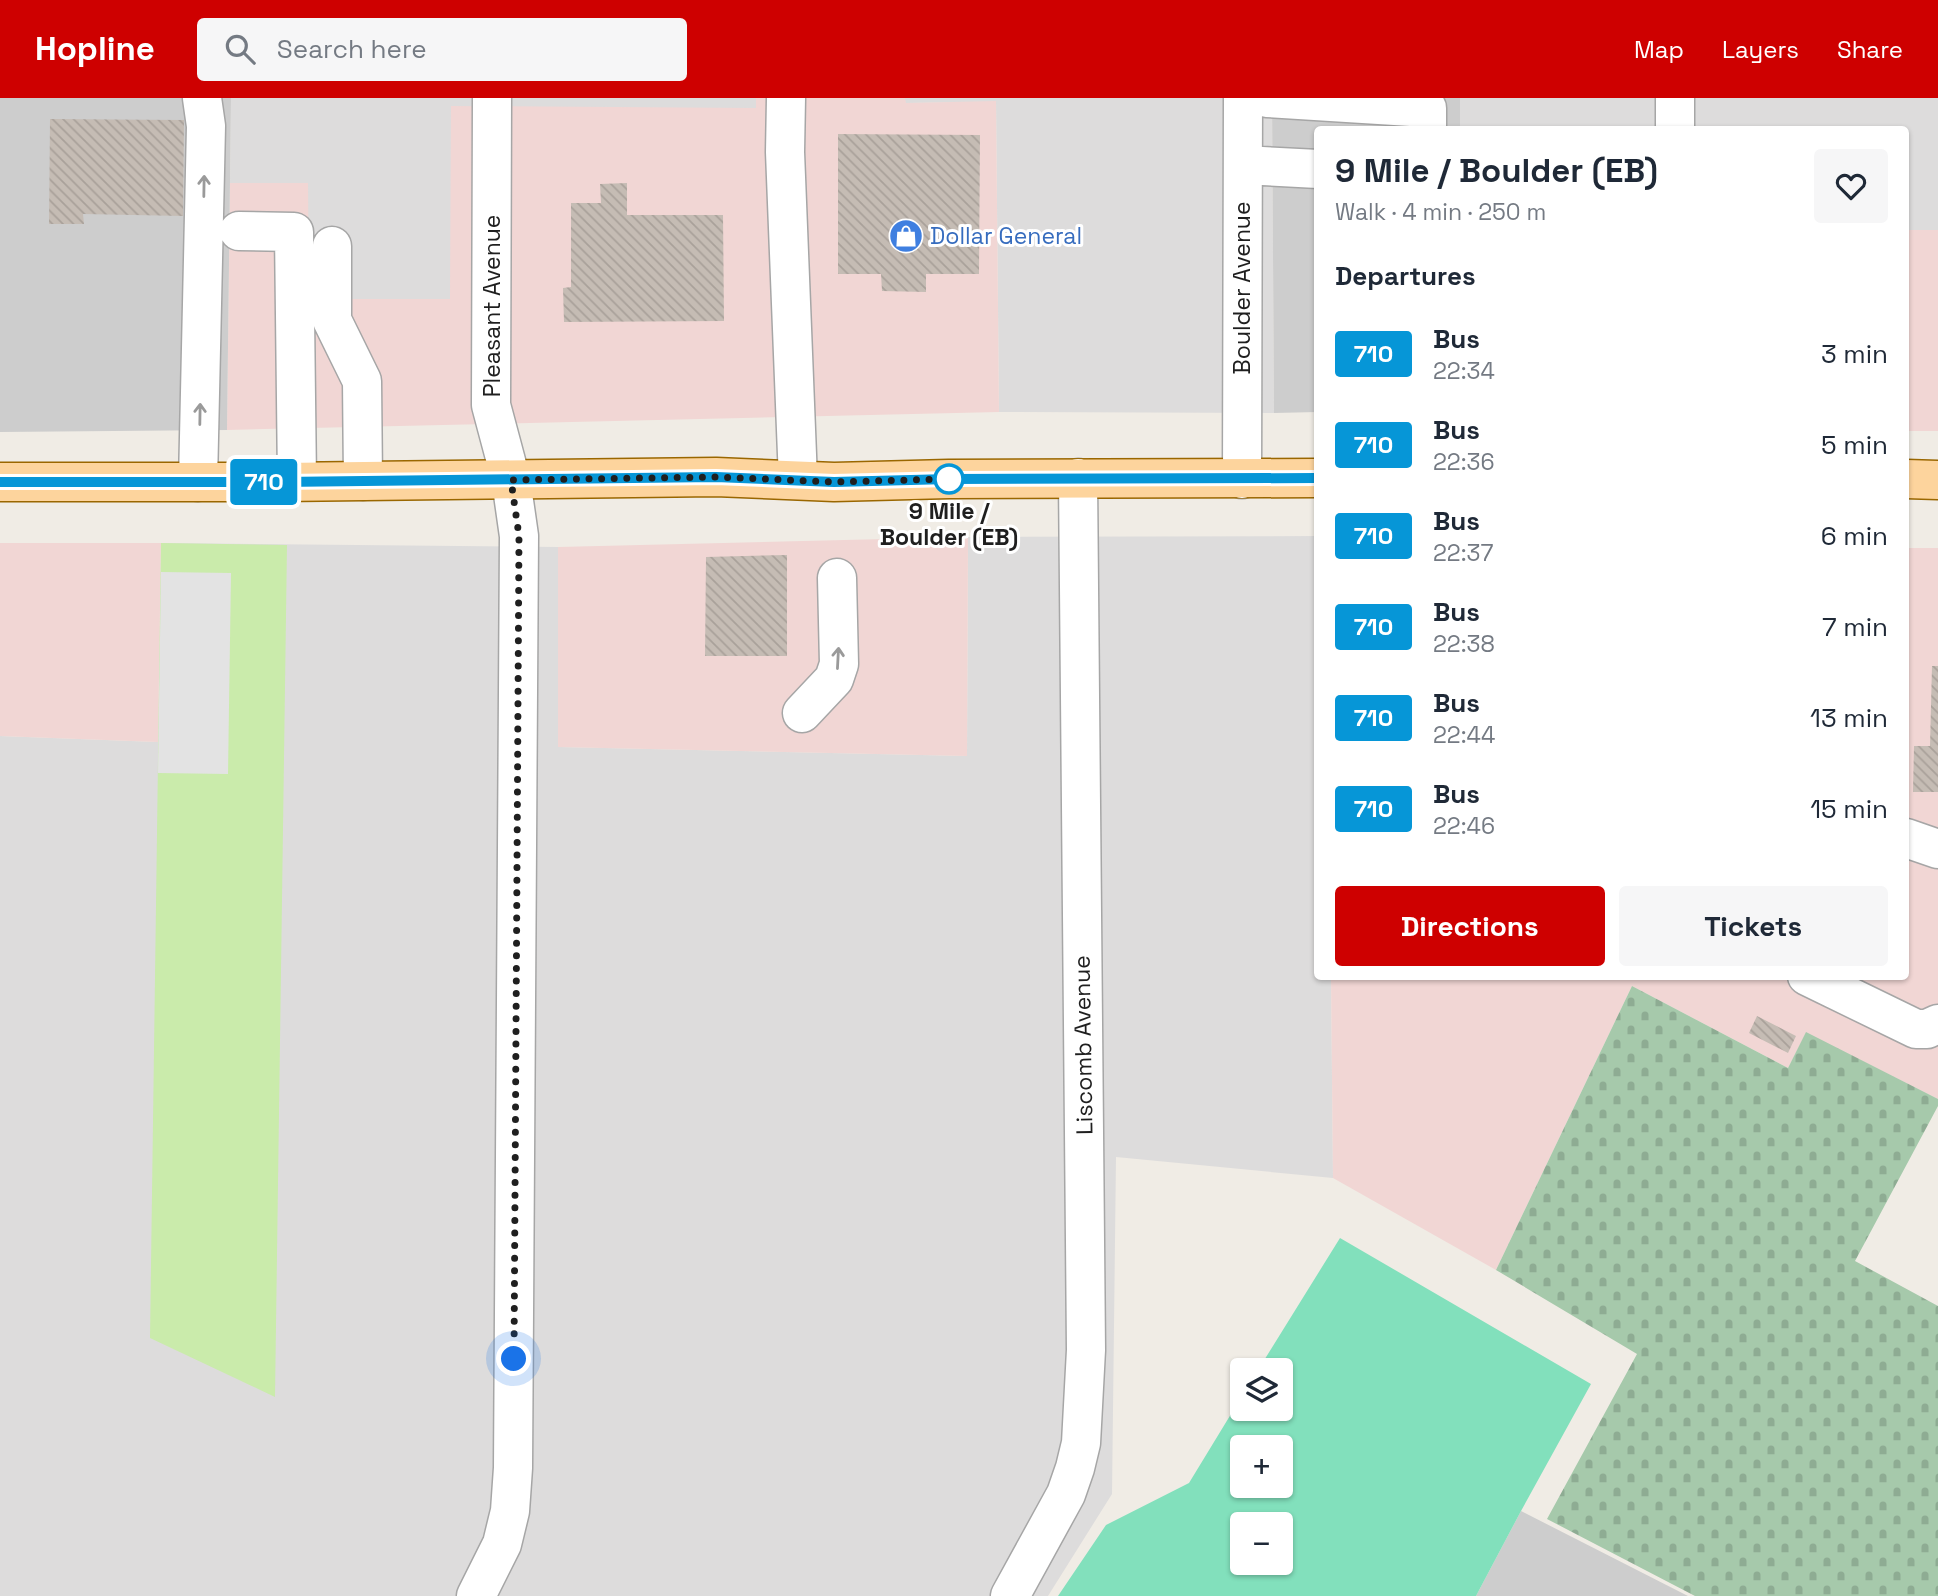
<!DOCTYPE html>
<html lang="en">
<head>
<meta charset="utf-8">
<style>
	:root { --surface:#fff; --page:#f6f6f7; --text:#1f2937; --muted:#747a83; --accent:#ce0000 }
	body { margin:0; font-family:"Space Grotesk",sans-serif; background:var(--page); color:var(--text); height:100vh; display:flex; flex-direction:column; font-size:26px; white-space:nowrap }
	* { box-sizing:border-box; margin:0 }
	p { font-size:23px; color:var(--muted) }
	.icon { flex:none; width:38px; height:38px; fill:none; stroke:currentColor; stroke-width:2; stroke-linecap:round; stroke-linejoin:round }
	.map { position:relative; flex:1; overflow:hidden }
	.sheet { position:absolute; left:1314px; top:28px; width:595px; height:854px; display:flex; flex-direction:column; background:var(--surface); border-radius:7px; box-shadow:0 2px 5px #0004 }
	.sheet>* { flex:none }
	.badge { padding:0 14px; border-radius:5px; font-size:24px; line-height:46px }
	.controls { position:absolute; left:1230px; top:1260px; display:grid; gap:14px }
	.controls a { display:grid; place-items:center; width:63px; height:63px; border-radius:7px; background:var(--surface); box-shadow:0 2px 5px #0004; font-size:35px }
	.you { position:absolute; width:35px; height:35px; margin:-18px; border:5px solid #fff; border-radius:50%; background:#1a73e8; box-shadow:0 0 0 10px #1a73e833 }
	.map>.badge { position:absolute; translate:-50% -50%; box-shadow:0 0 0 4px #fff }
	h2 { padding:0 21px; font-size:26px; line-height:63px }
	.round { display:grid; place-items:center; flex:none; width:74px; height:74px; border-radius:7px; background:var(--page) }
	.head { display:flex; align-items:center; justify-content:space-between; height:119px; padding:0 21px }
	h1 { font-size:33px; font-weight:700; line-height:52px }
	.button { display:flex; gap:14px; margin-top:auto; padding:14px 21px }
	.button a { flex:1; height:80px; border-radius:7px; background:var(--accent); color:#fff; font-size:28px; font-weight:700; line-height:80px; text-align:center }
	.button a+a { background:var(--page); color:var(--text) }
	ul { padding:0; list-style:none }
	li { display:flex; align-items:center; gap:21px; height:91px; padding:0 21px }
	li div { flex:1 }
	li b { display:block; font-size:26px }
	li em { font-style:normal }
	li .badge { min-width:77px; font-weight:700; text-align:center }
	header { display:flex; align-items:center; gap:42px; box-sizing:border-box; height:98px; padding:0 35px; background:var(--accent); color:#fff }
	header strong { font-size:33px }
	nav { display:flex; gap:38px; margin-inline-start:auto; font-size:24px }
	.search { width:490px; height:63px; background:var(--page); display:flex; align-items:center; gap:18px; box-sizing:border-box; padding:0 24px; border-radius:7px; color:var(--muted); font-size:26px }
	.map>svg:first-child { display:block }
	.residential { fill:#dddcdc }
	.commercial { fill:#f1d6d4 }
	.religious { fill:#cdcdcd }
	.cemetery { fill:url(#cemetery-stones) }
	.garden { fill:#caebab }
	.pitch { fill:#82e0bc; fill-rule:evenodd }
	.parking { fill:#e3e3e3 }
	.building { fill:url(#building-back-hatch) }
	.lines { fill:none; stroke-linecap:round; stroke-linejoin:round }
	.minor-casing { stroke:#a6a6a6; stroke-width:41 }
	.major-casing { stroke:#9a6700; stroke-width:41 }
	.minor { stroke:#fff; stroke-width:38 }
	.major { stroke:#fdd49d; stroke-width:38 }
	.oneway { stroke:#9a9a9a }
	.line-casing { stroke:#fff; stroke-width:16 }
	.line { stroke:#0696d7; stroke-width:10 }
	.walk { stroke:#1f1f1f; stroke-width:7; stroke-dasharray:0 12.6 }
	.stop-dot { fill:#fff; stroke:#0696d7; stroke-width:3.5 }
	.labels { text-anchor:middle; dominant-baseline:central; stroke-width:6; stroke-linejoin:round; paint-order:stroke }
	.shop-label { font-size:23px; fill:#366cbe; stroke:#fff; text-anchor:start }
	.street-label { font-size:23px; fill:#1f1f1f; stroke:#fff }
	.stop-label { font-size:23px; font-weight:bold; fill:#1f1f1f; stroke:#fff }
</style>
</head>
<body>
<header>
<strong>Hopline</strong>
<div class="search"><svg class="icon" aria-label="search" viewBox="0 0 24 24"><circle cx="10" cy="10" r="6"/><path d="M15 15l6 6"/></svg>Search here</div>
<nav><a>Map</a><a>Layers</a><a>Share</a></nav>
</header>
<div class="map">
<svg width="1938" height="1498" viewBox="0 0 1938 1498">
	<defs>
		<pattern id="cemetery-stones" width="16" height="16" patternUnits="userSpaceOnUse" patternTransform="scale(1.75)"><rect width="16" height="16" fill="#a6c9ab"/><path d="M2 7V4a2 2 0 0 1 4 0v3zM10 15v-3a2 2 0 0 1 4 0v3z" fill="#8eac93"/></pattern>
		<pattern id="building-back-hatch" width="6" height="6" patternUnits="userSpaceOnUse" patternTransform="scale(1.75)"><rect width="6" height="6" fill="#c5bcb4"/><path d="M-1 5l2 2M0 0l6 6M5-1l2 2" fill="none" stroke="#a9a19a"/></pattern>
	</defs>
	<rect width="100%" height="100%" fill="#f0ece5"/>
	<!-- residential -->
	<path class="residential" d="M 231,0 L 756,0 L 756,10 L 451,201 L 309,201 L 230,85 Z
		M 905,0 L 1272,0 L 1274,315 L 999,314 L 996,4 L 905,5 Z
		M 1460,0 L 1938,0 L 1938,132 L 1906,132 L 1906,32 L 1460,32 Z
		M 1318,438 L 1318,878 L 1331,879 L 1333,1080 L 1116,1059 L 1112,1396 L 1048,1498 L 0,1498 L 0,638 L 158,644 L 161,445 L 558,449 L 559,649 L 967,658 L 968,439 Z"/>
	<!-- commercial -->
	<path class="commercial" d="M 756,0 L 905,0 L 906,5 L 996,3 L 999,314 L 227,332 L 230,85 L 308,85 L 309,201 L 450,201 L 451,8 L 756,10 Z
		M 1906,132 L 1938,132 L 1938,333 L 1906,333 Z
		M 968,439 L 967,658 L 558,649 L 558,449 Z
		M 0,445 L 161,445 L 158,644 L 0,638 Z
		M 1906,450 L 1938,450 L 1938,1001 L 1806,935 L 1788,970 L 1632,888 L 1496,1172 L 1333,1080 L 1331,879 L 1906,878 Z"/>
	<!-- religious -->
	<path class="religious" d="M 0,0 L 231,0 L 227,332 L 0,334 Z
		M 1272,0 L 1460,0 L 1460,31 L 1318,32 L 1318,314 L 1274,315 Z
		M 1521,1413 L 1688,1498 L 1476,1498 Z"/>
	<!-- cemetery -->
	<path class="cemetery" d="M 1632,888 L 1788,970 L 1806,934 L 1938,1001 L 1938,1008 L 1855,1163 L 1938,1208 L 1938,1498 L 1695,1498 L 1547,1421 L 1637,1256 L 1496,1172 Z"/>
	<!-- garden -->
	<path class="garden" d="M 161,445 L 287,447 L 275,1299 L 150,1240 Z"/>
	<!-- pitch -->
	<path class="pitch" d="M 1340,1140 L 1591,1286 L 1521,1413 L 1476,1498 L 1058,1498 L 1106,1427 L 1189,1385 L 1242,1298 L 1242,1311 L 1281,1311 L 1281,1272 L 1258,1272 ZM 1242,1349 L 1281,1349 L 1281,1388 L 1242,1388 ZM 1242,1426 L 1281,1426 L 1281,1465 L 1242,1465 Z"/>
	<!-- parking -->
	<path class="parking" d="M 161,474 L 231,475 L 228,676 L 158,675 Z"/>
	<!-- building -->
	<path class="building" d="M 50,21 L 184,22 L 183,118 L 83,116 L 84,126 L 49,126 Z
		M 838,36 L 980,37 L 979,176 L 926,176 L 926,194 L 882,193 L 881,176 L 838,176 Z
		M 627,85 L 627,117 L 723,117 L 724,223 L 564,224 L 563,190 L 571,189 L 571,105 L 601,105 L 600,86 Z
		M 787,457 L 787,558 L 705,558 L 706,459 Z
		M 1932,568 L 1938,568 L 1938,694 L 1913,694 L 1914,648 L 1930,648 Z
		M 1757,918 L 1796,938 L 1788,955 L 1749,935 Z"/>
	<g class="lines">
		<!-- minor casing -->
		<g class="minor-casing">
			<path id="minor" d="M 786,0 L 785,54 L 798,382
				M 1267,0 L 1427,10 L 1427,32
				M 1675,32 L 1675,0
				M 1243,67 L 1318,71
				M 239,133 L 294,134 L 297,383
				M 332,148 L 332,222 L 362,283 L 363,383
				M 1242,381 L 1243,0
				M 198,384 L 206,28 L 202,0
				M 802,615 L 834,581 L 839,566 L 837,480
				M 1906,740 L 1938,751
				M 1807,878 L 1916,931 L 1927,931 L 1938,926
				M 476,1498 L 502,1446 L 510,1413 L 513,1370 L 519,438 L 511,382 L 491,307 L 492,0
				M 1010,1498 L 1066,1396 L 1075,1370 L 1081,1345 L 1086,1252 L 1078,380"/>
		</g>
		<!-- major casing -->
		<g class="major-casing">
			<path id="major" d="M 1906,381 L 1938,382
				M 0,384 L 281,384 L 716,379 L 834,384 L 949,381 L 1318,380"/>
		</g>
		<!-- minor -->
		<use href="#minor" class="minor"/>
		<!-- major -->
		<use href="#major" class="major"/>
	</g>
	<!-- one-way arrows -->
	<defs><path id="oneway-shaft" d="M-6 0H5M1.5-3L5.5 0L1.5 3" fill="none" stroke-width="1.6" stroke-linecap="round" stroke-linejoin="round" transform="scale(1.75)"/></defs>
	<g class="oneway">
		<use href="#oneway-shaft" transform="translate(204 88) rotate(-89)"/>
		<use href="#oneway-shaft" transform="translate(200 316) rotate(-89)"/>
		<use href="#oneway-shaft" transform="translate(838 560) rotate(-87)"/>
	</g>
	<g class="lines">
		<!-- line casing -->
		<g class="line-casing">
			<path id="line" d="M 0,384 L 281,384 L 716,379 L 834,384 L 949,381 L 1318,380"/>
		</g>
		<!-- line -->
		<use href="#line" class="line"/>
		<!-- walk -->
		<path class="walk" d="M 514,1261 L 519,438 L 511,382 L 716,379 L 834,384 L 949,381"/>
	</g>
	<!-- icons -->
	<defs>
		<g id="shop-disc" transform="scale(1.75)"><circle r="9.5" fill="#3f7fe0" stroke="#fff"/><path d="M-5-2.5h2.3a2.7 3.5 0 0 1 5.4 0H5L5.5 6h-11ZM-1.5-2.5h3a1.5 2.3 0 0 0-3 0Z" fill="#fff"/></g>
	</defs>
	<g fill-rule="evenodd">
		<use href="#shop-disc" x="906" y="138"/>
	</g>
	<!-- markers -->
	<circle class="stop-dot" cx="949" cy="381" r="14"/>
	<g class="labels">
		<!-- shop labels -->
		<g class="shop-label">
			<text x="930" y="138">Dollar General</text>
		</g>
		<!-- street labels -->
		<g class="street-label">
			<text transform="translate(1242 190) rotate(-90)">Boulder Avenue</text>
			<text transform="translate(492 208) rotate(-90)">Pleasant Avenue</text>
			<text transform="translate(1083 947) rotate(-91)">Liscomb Avenue</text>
		</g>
		<!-- stop labels -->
		<g class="stop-label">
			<text x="949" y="413">9 Mile /<tspan x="949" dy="26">Boulder (EB)</tspan></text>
		</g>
	</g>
</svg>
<div class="controls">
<a><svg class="icon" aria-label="layers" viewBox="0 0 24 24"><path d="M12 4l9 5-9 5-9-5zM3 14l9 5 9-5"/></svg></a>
<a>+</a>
<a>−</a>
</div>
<div class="you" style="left:514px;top:1261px"></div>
<b class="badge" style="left:264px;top:384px;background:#0696d7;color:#fff">710</b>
<section class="sheet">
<div class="head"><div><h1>9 Mile / Boulder (EB)</h1><p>Walk · 4 min · 250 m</p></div><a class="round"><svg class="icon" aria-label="heart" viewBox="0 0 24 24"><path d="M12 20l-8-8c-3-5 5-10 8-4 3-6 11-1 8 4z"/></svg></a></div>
<h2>Departures</h2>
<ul>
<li><span class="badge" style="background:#0696d7;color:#fff">710</span><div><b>Bus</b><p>22:34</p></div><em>3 min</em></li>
<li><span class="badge" style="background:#0696d7;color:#fff">710</span><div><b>Bus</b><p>22:36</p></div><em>5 min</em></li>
<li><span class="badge" style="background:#0696d7;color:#fff">710</span><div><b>Bus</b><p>22:37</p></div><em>6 min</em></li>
<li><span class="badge" style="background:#0696d7;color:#fff">710</span><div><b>Bus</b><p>22:38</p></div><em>7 min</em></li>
<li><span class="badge" style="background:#0696d7;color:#fff">710</span><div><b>Bus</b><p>22:44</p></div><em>13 min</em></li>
<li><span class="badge" style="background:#0696d7;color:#fff">710</span><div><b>Bus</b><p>22:46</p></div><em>15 min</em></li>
</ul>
<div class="button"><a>Directions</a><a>Tickets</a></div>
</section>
</div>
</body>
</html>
